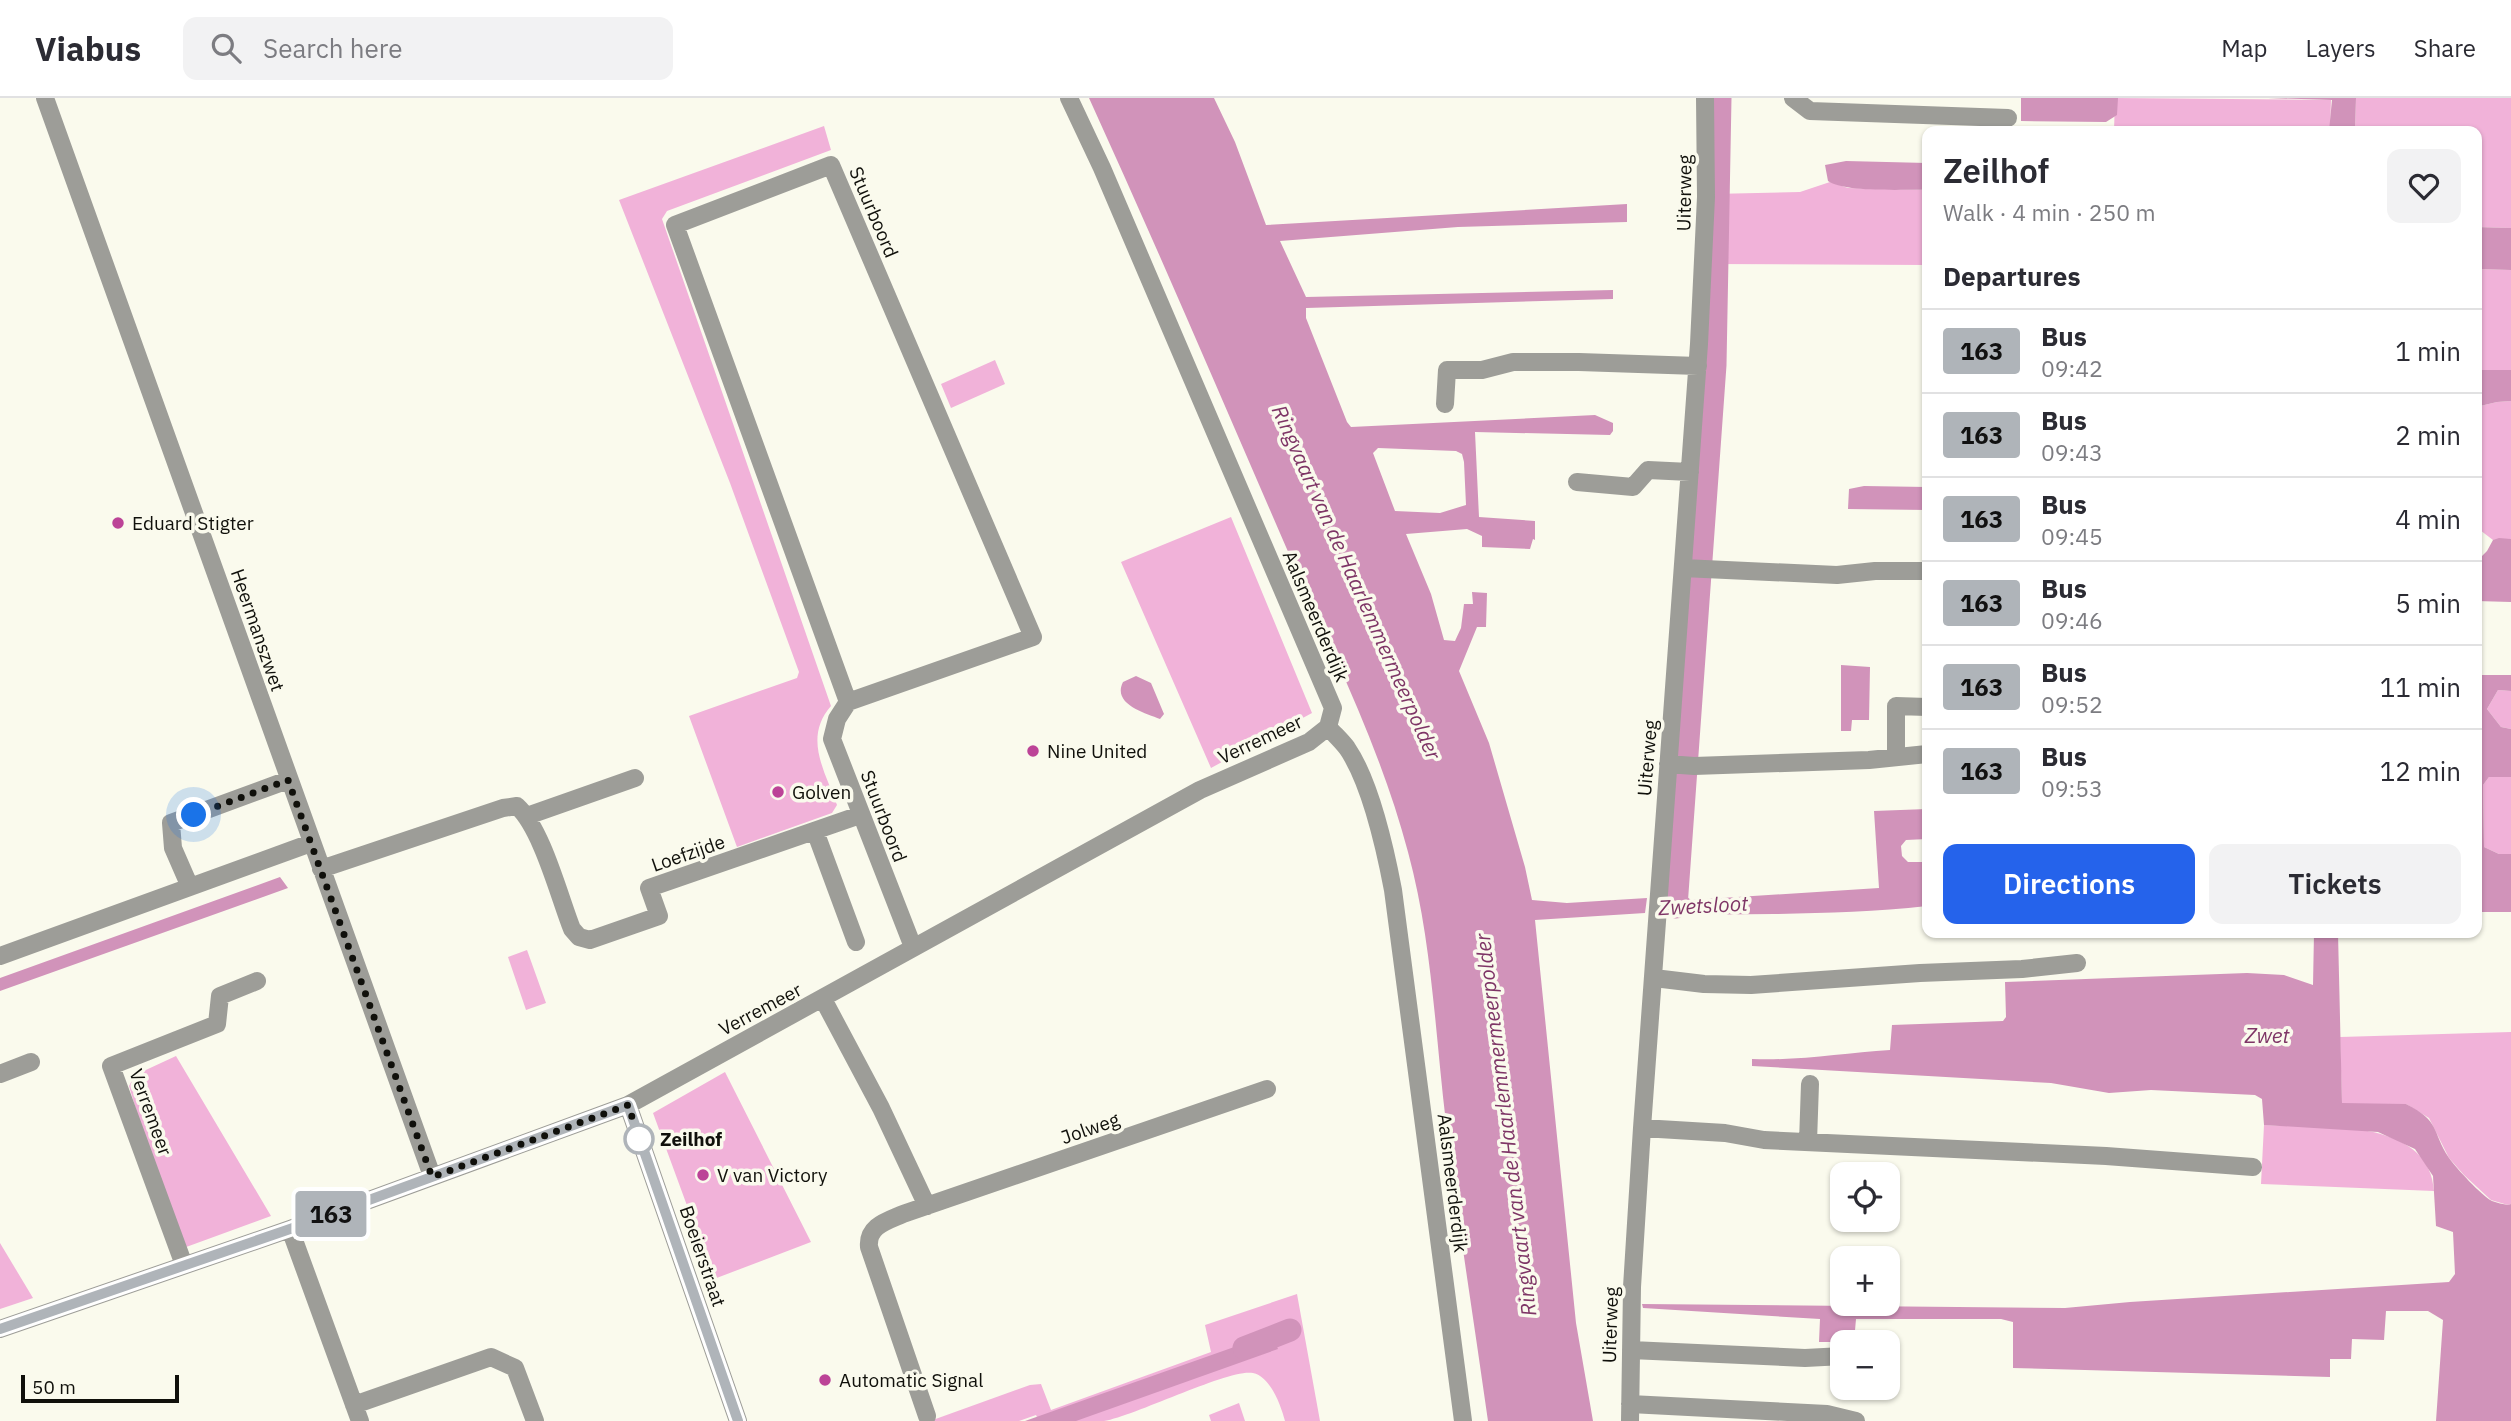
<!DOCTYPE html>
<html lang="en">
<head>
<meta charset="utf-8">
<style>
	:root { --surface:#fff; --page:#f2f2f3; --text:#2b2b33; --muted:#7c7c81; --line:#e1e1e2; --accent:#2563eb }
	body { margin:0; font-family:"IBM Plex Sans",sans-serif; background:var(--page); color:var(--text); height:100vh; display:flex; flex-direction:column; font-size:26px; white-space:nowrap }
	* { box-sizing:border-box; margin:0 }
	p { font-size:23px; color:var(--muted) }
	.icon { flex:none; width:38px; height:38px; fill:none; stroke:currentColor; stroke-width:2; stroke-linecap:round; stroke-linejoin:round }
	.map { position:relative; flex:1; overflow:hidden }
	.details { position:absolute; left:1922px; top:28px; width:560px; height:812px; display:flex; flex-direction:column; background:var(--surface); border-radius:14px; box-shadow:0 2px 5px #0004 }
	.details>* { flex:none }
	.badge { padding:0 14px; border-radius:5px; font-size:24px; line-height:46px }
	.controls { position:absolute; left:1830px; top:1064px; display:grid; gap:14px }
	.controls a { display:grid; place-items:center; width:70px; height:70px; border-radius:14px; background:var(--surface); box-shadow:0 2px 5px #0004; font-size:35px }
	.scale { position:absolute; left:21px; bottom:18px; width:158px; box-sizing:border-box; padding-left:7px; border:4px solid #10100b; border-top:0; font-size:19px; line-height:24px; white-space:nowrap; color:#10100b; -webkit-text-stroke:5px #fafaed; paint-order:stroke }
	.you { position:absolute; width:35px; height:35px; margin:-18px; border:5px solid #fff; border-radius:50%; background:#1a73e8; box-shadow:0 0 0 10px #1a73e833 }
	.map>.badge { position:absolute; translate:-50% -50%; box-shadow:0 0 0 4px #fff }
	h2 { padding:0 21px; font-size:26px; line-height:63px }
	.round { display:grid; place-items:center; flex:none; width:74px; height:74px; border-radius:14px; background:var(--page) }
	.summary { display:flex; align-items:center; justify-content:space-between; height:119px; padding:0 21px }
	h1 { font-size:33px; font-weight:600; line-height:52px }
	.primary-button { display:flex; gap:14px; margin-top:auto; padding:14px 21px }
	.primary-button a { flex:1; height:80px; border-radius:14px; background:var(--accent); color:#fff; font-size:28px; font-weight:600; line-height:80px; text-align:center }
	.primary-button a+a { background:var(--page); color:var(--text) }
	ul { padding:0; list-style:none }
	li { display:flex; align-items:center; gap:21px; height:84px; padding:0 21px; border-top:2px solid var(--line) }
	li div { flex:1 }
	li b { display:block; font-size:26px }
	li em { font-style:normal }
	li .badge { min-width:77px; font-weight:700; text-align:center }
	header { display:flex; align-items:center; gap:42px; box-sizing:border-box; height:98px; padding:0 35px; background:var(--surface); border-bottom:2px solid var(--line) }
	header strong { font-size:33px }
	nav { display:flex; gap:38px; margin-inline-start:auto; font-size:24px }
	.search { width:490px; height:63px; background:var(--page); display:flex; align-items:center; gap:18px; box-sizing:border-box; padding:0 24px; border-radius:14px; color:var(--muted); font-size:26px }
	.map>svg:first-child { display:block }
	.green { fill:#f1b2d9 }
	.water { fill:#d193ba; fill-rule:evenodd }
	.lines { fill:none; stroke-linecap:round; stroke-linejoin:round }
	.canal { stroke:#d193ba; stroke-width:23 }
	.minor { stroke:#9d9d98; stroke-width:18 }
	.line-casing { stroke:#fff; stroke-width:16 }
	.line { stroke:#afb4b9; stroke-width:10 }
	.walk { stroke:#10100b; stroke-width:7; stroke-dasharray:0 12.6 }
	.poi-dot { fill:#bc4397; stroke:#fafaed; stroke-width:2.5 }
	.stop-dot { fill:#fff; stroke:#afb4b9; stroke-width:3.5 }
	.labels { text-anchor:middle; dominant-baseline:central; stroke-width:7; stroke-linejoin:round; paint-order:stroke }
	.street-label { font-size:19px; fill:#10100b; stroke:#fafaed }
	.poi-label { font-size:19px; fill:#10100b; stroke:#fafaed; text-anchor:start }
	.stop-label { font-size:19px; font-weight:bold; fill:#10100b; stroke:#fafaed; text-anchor:start }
	.water-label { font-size:21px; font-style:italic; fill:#7e3566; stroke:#fafaed }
</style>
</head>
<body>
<header>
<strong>Viabus</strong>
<div class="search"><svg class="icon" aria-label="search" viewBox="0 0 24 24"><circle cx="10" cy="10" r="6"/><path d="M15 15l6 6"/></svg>Search here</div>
<nav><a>Map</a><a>Layers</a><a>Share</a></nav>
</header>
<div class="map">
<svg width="2511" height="1323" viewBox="0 0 2511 1323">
	<rect width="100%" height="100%" fill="#fafaed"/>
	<!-- green -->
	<path class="green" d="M 2115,0 L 2331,2 L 2330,33 L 2114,33 Z
		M 2356,0 L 2511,0 L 2511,130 L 2476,129 L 2476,33 L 2355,33 Z
		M 824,28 L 831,52 L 667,113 L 662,121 L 831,608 C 803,640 825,673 837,707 L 832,715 L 737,749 L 689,618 L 797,580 L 799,574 L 730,385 L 619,102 Z
		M 1830,84 L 1848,90 L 1927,92 L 1927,167 L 1708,166 L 1712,96 L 1800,94 Z
		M 2476,171 L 2511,172 L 2511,275 L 2476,276 Z
		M 995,262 L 1005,286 L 951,310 L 941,286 Z
		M 2511,303 L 2511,441 L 2493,442 L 2476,429 L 2476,309 L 2497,304 Z
		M 1231,419 L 1312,615 L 1211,670 L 1121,464 Z
		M 2498,592 L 2511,593 L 2511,631 L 2501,629 L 2487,611 Z
		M 2489,679 L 2511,679 L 2511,756 L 2499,756 L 2484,749 L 2483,687 Z
		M 527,852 L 546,905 L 526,912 L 508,859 Z
		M 2511,934 L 2511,1106 L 2508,1107 L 2491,1102 L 2464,1077 L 2449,1060 L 2429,1020 L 2406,1006 L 2342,1006 L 2340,939 Z
		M 176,958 L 271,1118 L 178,1152 L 129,988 L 135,977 Z
		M 725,974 L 811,1144 L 714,1181 L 653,1015 Z
		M 2264,1027 C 2318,1030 2429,1018 2434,1093 L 2261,1086 Z
		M 0,1145 L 33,1200 L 0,1211 Z
		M 1297,1196 L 1320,1323 L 1285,1323 C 1281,1308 1271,1279 1253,1275 C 1230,1270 1137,1317 1104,1323 C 1084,1323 1060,1323 1039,1323 L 1036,1317 L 1019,1323 L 930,1323 L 1030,1287 L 1041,1286 L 1051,1312 L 1211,1254 L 1205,1227 Z
		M 1239,1305 L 1245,1323 L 1211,1323 L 1209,1317 Z"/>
	<!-- water -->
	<path class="water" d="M 1089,0 L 1214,0 L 1235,44 L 1266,127 L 1627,106 L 1627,124 L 1458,129 L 1280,143 L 1306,199 L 1613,192 L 1613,201 L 1306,210 L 1306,220 L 1347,324 L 1351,329 L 1595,317 L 1613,325 L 1613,333 L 1610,337 L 1475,334 L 1479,419 L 1535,423 L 1535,442 L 1533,441 L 1530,451 L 1482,449 L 1482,438 L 1467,431 L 1406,436 L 1431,496 L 1444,542 L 1455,543 L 1461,530 L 1464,506 L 1473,506 L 1472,494 L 1487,495 L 1486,529 L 1477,529 L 1459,573 L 1489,645 L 1525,769 L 1532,802 L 1567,805 L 1647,800 L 1645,815 L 1535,822 L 1576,1225 L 1593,1323 L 1488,1323 C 1474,1224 1458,1124 1446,1025 C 1435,934 1432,842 1408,754 C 1380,648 1330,550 1286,449 C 1221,299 1157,149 1089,0 ZM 1378,350 L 1456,353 L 1462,356 L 1464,364 L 1466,407 L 1440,415 L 1395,413 L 1373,355 Z
		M 2021,0 L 2118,0 L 2117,17 L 2106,24 L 2021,23 Z
		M 2268,0 L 2356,0 L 2355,33 L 2329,33 L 2332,2 Z
		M 1846,63 L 1927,65 L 1927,92 C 1903,91 1846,95 1828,83 L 1825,67 Z
		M 2476,129 L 2511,130 L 2511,172 L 2476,171 Z
		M 2476,272 L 2511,272 L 2511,303 L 2497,304 L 2476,309 Z
		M 1864,388 L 1927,389 L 1927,412 L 1848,411 L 1849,391 Z
		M 2499,440 L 2511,441 L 2511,504 L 2476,503 L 2476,464 L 2487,453 L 2493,442 Z
		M 1841,567 L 1870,569 L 1869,622 L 1852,622 L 1851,633 L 1841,633 Z
		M 2476,577 L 2511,577 L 2511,593 L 2498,592 L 2487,611 L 2501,629 L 2511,631 L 2511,679 L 2489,679 L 2483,687 L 2484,749 L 2499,756 L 2511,756 L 2511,814 L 2476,814 Z
		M 1136,578 L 1151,585 L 1164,616 L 1160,621 C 1144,615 1112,606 1123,584 Z
		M 1927,711 L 1927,741 L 1906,742 L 1901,748 L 1902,758 L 1908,764 L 1927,764 L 1927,808 C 1876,814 1825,815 1774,816 C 1738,816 1702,818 1665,814 L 1666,796 L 1682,795 L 1691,802 L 1879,790 L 1874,713 Z
		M 280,779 L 288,790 L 0,893 L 0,880 Z
		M 2314,835 L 2338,835 L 2342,1005 L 2406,1006 C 2441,1024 2431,1032 2449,1060 C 2457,1071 2481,1097 2492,1103 C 2497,1105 2503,1106 2508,1107 L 2511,1106 L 2511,1323 L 2436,1323 L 2443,1222 L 2428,1213 L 2386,1213 L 2384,1242 L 2352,1241 L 2351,1261 L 2330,1261 L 2330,1279 L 2013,1270 L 2013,1224 L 2001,1221 L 1856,1221 L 1854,1244 L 1819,1244 L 1820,1221 L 1643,1210 L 1642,1206 L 2065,1210 L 2130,1204 L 2449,1184 L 2455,1176 L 2453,1134 L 2436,1128 L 2433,1078 L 2415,1051 L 2378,1034 L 2264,1027 L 2262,1001 L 2255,997 L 2151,992 L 2109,995 L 2051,985 L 1752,968 L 1752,961 C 1797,963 1844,955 1890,952 L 1892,927 L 2003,923 L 2006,919 L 2005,884 L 2247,875 L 2284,877 L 2313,887 Z
		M 1271,1236 L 1278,1251 L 1076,1323 L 1025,1323 Z"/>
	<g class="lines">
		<!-- canal -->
		<path class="canal" d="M 1676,809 L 1715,267 L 1720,0
			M 1244,1250 L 1290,1232"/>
		<!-- minor -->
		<path class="minor" d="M 45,0 L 432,1078
			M 1069,0 L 1102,70 L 1333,610 L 1328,629
			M 1793,0 L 1810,13 L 2008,20
			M 1445,306 L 1447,272 L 1482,272 L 1513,264 L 1579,264 L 1698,268
			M 1577,384 L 1633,389 L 1648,372 L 1690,374
			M 1683,470 L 1837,477 L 1875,473 L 1927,473
			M 848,604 L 1033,539 L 831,67 L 675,127 L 848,604 L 837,621 L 832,641 L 913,849
			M 1328,629 C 1334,636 1341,642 1347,650 C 1371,685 1385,750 1393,792 L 1463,1323
			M 1896,659 L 1896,608 L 1927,609
			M 1668,666 L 1694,668 L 1869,662 L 1927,656
			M 527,718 L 635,680
			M 815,733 L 856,844
			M 321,771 L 503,710 L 517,708 C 542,731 559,798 572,831 L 579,839 L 590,842 L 659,818 L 649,790 L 860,717
			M 190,789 L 173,750 L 171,725 L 288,682
			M 0,858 L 311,745
			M 1654,880 L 1704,886 L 1751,887 L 1920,875 L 2022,871 L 2077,865
			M 823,901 L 881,1010 L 927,1108
			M 0,976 L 31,964
			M 628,1007 L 738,1323
			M 1642,1030 L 1725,1035 L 1764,1042 L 2106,1058 L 2253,1069
			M 1808,1044 L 1810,986
			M 290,1131 L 360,1323
			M 184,1167 L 111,968 L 217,926 L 220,898 L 257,883
			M 0,1231 L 290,1131 L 628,1007 L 1200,692 L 1309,644 L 1328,629
			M 1631,1252 L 1805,1260 L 1843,1258
			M 1630,1306 L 1827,1316 L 1856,1323
			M 354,1307 L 491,1259 L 515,1270 L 535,1323
			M 927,1318 L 869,1149 C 867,1128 887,1123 903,1116 L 1267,991
			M 1630,1323 L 1632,1189 L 1642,1030 L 1699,246 L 1706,99 L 1705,0"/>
	</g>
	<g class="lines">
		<!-- line casing -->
		<g class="line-casing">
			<path id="line" d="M 0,1231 L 290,1131 L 628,1007 L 738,1323"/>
		</g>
		<!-- line -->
		<use href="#line" class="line"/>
		<!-- walk -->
		<path class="walk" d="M 194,717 L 288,682 L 432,1079 L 628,1007 L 643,1052 L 639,1041"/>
	</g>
	<!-- markers -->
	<g class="poi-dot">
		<circle cx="118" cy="425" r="7"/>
		<circle cx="1033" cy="653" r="7"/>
		<circle cx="778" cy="694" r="7"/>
		<circle cx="703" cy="1077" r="7"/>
		<circle cx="825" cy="1282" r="7"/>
	</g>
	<circle class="stop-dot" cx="639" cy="1041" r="14"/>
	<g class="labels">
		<!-- street labels -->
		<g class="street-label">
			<text transform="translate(1684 95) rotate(-89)">Uiterweg</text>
			<text transform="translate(874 114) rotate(67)">Stuurboord</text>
			<text transform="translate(1316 518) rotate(67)">Aalsmeerderdijk</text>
			<text transform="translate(258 532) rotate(71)">Heermanszwet</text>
			<text transform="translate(1260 641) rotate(-25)">Verremeer</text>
			<text transform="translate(1647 660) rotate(-85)">Uiterweg</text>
			<text transform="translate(884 718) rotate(69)">Stuurboord</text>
			<text transform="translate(688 755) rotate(-19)">Loefzijde</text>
			<text transform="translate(760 911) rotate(-28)">Verremeer</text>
			<text transform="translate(151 1014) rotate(70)">Verremeer</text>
			<text transform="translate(1090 1030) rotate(-19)">Jolweg</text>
			<text transform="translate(1453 1085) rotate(83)">Aalsmeerderdijk</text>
			<text transform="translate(703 1158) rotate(71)">Boeierstraat</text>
			<text transform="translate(1610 1227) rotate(-88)">Uiterweg</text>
		</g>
		<!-- poi labels -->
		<g class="poi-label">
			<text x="132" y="425">Eduard Stigter</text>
			<text x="1047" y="653">Nine United</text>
			<text x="792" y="694">Golven</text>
			<text x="717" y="1077">V van Victory</text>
			<text x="839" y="1282">Automatic Signal</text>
		</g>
		<!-- stop labels -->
		<g class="stop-label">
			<text x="660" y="1041">Zeilhof</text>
		</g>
		<!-- water labels -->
		<g class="water-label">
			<text transform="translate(1357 484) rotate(66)">Ringvaart van de Haarlemmermeerpolder</text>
			<text transform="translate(1703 807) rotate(-3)">Zwetsloot</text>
			<text x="2267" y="937">Zwet</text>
			<text transform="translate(1505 1027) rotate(-97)">Ringvaart van de Haarlemmermeerpolder</text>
		</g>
	</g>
</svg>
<div class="controls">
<a><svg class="icon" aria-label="locate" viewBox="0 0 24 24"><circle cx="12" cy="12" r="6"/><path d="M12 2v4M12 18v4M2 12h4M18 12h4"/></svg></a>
<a>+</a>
<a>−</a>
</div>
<div class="scale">50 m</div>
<div class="you" style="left:194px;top:717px"></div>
<b class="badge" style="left:331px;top:1116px;background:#afb4b9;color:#111">163</b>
<section class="details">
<div class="summary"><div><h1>Zeilhof</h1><p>Walk · 4 min · 250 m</p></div><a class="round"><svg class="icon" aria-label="heart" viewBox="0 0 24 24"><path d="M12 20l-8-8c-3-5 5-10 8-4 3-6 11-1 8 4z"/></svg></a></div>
<h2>Departures</h2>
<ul>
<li><span class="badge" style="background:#afb4b9;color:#111">163</span><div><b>Bus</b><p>09:42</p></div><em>1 min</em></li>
<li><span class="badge" style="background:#afb4b9;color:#111">163</span><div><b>Bus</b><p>09:43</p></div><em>2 min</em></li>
<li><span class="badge" style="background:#afb4b9;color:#111">163</span><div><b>Bus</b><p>09:45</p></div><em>4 min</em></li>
<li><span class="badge" style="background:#afb4b9;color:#111">163</span><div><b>Bus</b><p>09:46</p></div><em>5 min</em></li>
<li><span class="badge" style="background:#afb4b9;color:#111">163</span><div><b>Bus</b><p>09:52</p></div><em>11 min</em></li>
<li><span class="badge" style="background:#afb4b9;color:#111">163</span><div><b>Bus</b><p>09:53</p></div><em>12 min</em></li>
</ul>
<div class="primary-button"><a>Directions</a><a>Tickets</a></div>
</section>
</div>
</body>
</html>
